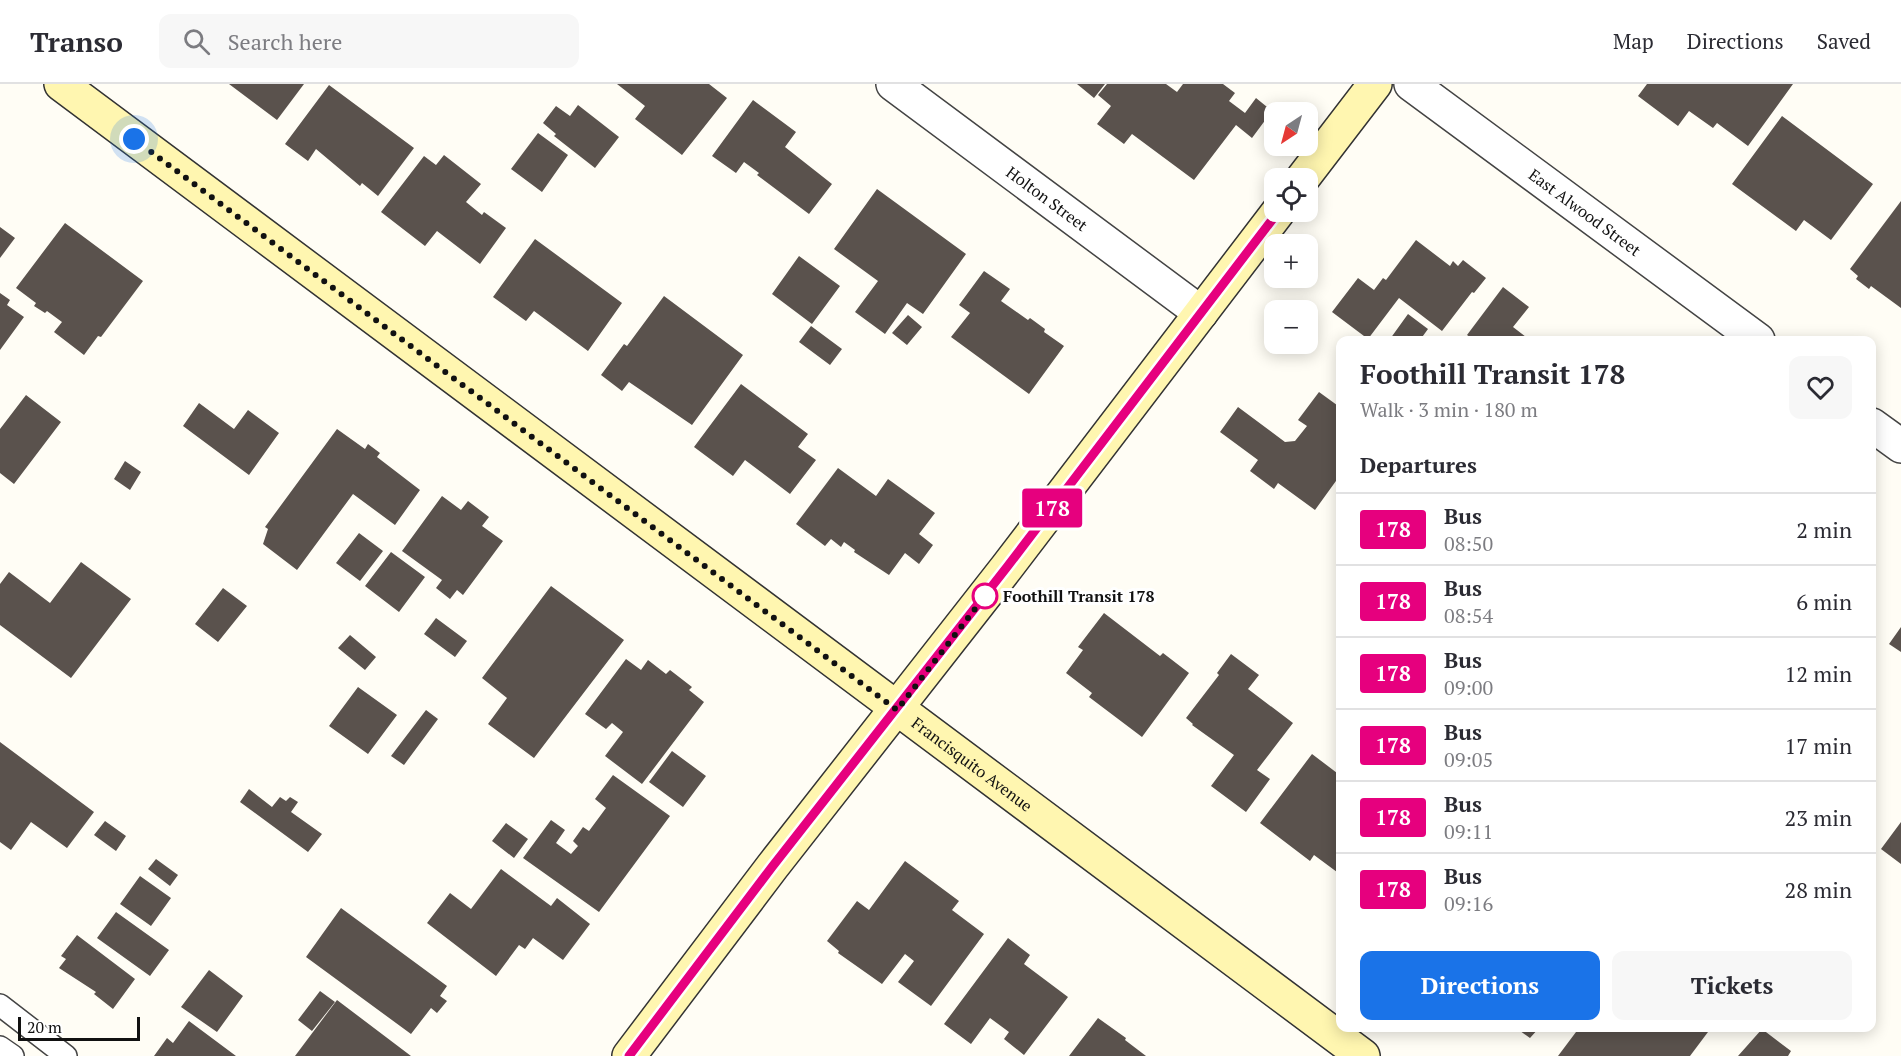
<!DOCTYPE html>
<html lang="en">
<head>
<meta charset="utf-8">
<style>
	:root { --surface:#fff; --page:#f7f7f7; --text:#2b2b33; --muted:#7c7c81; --line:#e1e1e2; --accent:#1a73e8 }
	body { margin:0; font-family:"PT Serif",serif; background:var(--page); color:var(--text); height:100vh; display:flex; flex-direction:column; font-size:22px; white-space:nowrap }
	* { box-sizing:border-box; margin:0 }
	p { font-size:20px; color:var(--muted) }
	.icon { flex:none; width:33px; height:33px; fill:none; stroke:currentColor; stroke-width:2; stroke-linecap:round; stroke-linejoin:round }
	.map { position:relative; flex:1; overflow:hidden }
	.side { position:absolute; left:1336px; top:252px; width:540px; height:696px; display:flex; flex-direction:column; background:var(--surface); border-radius:12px; box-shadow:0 3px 15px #0003 }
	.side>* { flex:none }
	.badge { padding:0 12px; border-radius:4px; font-size:21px; line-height:39px }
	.needle { width:39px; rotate:216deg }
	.buttons { position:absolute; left:1264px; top:18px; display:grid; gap:12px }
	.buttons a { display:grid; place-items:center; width:54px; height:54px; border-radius:12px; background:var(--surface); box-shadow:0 3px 15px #0003; font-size:30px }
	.scale { position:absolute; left:18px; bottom:15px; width:122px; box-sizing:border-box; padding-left:6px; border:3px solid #111; border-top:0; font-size:16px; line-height:21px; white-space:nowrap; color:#111; -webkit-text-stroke:4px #fff; paint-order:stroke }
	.you { position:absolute; width:30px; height:30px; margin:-15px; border:4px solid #fff; border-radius:50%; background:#1a73e8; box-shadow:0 0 0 9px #1a73e833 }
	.map>.badge { position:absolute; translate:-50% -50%; box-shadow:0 0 0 3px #fff }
	h2 { padding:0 24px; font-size:22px; line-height:54px }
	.round { display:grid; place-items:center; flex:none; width:63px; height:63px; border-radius:12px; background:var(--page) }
	.summary { display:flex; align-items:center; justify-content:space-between; height:102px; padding:0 24px }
	h1 { font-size:28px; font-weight:700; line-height:45px }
	.primary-button { display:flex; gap:12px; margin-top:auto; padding:12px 24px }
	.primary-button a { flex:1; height:69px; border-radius:12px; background:var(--accent); color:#fff; font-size:24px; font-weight:700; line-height:69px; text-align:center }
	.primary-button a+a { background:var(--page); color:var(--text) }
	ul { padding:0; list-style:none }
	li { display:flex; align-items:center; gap:18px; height:72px; padding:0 24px; border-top:2px solid var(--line) }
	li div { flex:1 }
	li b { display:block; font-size:22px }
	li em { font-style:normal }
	li .badge { min-width:66px; font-weight:700; text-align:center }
	header { display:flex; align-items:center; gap:36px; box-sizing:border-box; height:84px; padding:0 30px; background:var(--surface); border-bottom:2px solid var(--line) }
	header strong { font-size:28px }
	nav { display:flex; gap:33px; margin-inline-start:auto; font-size:21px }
	.search { width:420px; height:54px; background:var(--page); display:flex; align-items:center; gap:15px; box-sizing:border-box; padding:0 21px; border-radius:12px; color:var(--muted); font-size:22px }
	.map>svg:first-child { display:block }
	.building { fill:#5a524d }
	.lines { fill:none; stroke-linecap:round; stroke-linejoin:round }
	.lane-casing { stroke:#444; stroke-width:24 }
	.street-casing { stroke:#444; stroke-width:36 }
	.secondary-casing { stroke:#333; stroke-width:36 }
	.lane { stroke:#fff; stroke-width:21 }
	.street { stroke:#fff; stroke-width:33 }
	.secondary { stroke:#fff6b0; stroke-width:33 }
	.line-casing { stroke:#fff; stroke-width:14 }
	.line { stroke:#e6007e; stroke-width:9 }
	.walk { stroke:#111; stroke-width:6; stroke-dasharray:0 10.8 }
	.stop-dot { fill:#fff; stroke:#e6007e; stroke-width:3 }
	.labels { text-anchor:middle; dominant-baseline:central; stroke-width:6; stroke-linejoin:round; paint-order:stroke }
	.street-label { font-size:16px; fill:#111; stroke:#fff }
	.stop-label { font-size:16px; font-weight:bold; fill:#111; stroke:#fff; text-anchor:start }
</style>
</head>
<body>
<header>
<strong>Transo</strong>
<div class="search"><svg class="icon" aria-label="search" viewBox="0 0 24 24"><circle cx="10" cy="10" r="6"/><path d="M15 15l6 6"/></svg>Search here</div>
<nav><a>Map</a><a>Directions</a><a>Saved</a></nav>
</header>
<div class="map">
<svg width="1901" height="972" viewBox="0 0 1901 972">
	<rect width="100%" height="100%" fill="#fffdf5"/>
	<!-- building -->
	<path class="building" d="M 229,0 L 304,0 L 277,36 Z
		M 617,0 L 709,0 L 727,14 L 682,71 L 635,35 L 645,22 Z
		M 1077,0 L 1105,0 L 1094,14 Z
		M 1107,0 L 1166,0 L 1177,8 L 1183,0 L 1223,0 L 1235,9 L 1229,17 L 1245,29 L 1256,14 L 1272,27 L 1252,54 L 1236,41 L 1194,96 L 1132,50 L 1124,60 L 1097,40 L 1111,22 L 1098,11 Z
		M 1647,0 L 1793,0 L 1748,62 L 1717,39 L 1713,44 L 1689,27 L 1678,42 L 1638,12 Z
		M 329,1 L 414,64 L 378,112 L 362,99 L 360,102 L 316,65 L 308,77 L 285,60 Z
		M 753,16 L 796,48 L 785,63 L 832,100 L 809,130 L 757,91 L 759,89 L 744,78 L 736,89 L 712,72 Z
		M 578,21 L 619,53 L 595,84 L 554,52 L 556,50 L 543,39 L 556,22 L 570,32 Z
		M 1782,32 L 1873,100 L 1831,156 L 1804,136 L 1796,147 L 1732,100 Z
		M 538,49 L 568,71 L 542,108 L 511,85 Z
		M 444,71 L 481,100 L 466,118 L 482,131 L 484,128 L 506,144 L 480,180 L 437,147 L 425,162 L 381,128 L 424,72 L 436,81 Z
		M 877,105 L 966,170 L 923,230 L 907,219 L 885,250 L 855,228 L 878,197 L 834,165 Z
		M 1901,117 L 1901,224 L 1871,202 L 1869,205 L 1856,195 L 1858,192 L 1850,185 Z
		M 65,139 L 143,197 L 101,253 L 98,252 L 84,271 L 54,248 L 62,238 L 47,227 L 45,229 L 34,222 L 36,219 L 16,204 Z
		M 0,143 L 15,154 L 0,174 Z
		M 535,155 L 622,219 L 588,267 L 534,227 L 526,237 L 493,213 Z
		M 1416,156 L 1450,182 L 1453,177 L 1458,182 L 1463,176 L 1486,194 L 1474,209 L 1472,208 L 1442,247 L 1399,214 L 1368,255 L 1332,228 L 1358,194 L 1374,206 L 1383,194 L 1386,196 Z
		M 799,172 L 840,202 L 812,240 L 772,210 Z
		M 984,187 L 1010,205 L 1001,217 L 1028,236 L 1030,234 L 1045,245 L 1044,248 L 1064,262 L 1029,310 L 951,253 L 970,229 L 959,221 Z
		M 1503,203 L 1529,223 L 1513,243 L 1530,256 L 1474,256 L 1467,251 Z
		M 0,209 L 10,216 L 7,221 L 24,233 L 0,266 Z
		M 664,212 L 743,271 L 692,341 L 629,298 L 622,307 L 601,291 L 624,260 L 627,262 Z
		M 1408,230 L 1428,245 L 1420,256 L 1392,256 L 1390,255 Z
		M 908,231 L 922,243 L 907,261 L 892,249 Z
		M 811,242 L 842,265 L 830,281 L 799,258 Z
		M 741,300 L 808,350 L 798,363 L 816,376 L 790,410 L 745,376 L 733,392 L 694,363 Z
		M 1319,308 L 1341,324 L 1341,390 L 1315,426 L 1278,399 L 1274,405 L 1250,387 L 1258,376 L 1220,348 L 1238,323 L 1285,358 L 1295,357 L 1307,342 L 1298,336 Z
		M 26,311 L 61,338 L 14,400 L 0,389 L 0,345 Z
		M 199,319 L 234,345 L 248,326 L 279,349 L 249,391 L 183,342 Z
		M 337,345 L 365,365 L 368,360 L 380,369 L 377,373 L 420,406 L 395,441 L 353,410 L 297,486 L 263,460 L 268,445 L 265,443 Z
		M 125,377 L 141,388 L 130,406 L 114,395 Z
		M 838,384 L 876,412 L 888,395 L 935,429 L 919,450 L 933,461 L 919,480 L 905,469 L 889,491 L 854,468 L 855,466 L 844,458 L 841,463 L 831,455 L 825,462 L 796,440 Z
		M 442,412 L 461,426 L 468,417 L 489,433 L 482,442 L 503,457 L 463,511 L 457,506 L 450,515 L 436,504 L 442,496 L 402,467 Z
		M 359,449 L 383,467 L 360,497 L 336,479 Z
		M 391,468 L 425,493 L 399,528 L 365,502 Z
		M 81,478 L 131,515 L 71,594 L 0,541 L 0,500 L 9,488 L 50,519 Z
		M 551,502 L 624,556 L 534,674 L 488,640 L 507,614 L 482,594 Z
		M 223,504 L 247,522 L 218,558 L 195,540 Z
		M 1104,529 L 1160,572 L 1163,569 L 1189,589 L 1142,653 L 1089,613 L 1092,609 L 1066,589 L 1083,566 L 1078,563 Z
		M 436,534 L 467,557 L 455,573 L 424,550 Z
		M 1901,543 L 1901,568 L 1889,560 Z
		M 350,551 L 376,573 L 365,586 L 338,564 Z
		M 1231,570 L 1259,591 L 1248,605 L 1293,639 L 1257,686 L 1270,695 L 1246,728 L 1211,702 L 1234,671 L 1192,641 L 1193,640 L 1186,634 L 1219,591 L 1217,589 Z
		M 626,575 L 641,586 L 648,576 L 666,590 L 670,586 L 692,603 L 689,606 L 704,618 L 642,700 L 605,672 L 623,648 L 612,639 L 606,645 L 585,630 Z
		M 358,603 L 397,631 L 368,670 L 329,642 Z
		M 426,626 L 438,635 L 404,681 L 391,672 Z
		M 0,658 L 94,728 L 67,764 L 31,738 L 11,766 L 0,758 Z
		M 672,667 L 706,692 L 683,723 L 649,698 Z
		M 1312,670 L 1341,692 L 1341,791 L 1314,771 L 1310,777 L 1260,739 Z
		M 613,691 L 670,732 L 599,828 L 523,774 L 551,736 L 565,746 L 556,759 L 571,770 L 578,762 L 573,757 L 583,743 L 589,747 L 606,724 L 595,715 Z
		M 249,705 L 272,723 L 280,713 L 286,717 L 290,713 L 298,718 L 291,728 L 322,750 L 308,768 L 240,718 Z
		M 105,737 L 126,752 L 116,767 L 94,751 Z
		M 1901,738 L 1901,780 L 1881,765 Z
		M 506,739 L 528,755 L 514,774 L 492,757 Z
		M 156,775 L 178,791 L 170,802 L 148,785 Z
		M 905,777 L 959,817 L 952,826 L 984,850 L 931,922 L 898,898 L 914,877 L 905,870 L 882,900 L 838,869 L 839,867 L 827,857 L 857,817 L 869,826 Z
		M 501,785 L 551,822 L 557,814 L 590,840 L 563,876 L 533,854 L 525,865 L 519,861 L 496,892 L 427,839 L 450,809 L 471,825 Z
		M 140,792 L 171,814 L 151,842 L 120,820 Z
		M 341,824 L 447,902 L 440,912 L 447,917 L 437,929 L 431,924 L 411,950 L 306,873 Z
		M 116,828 L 169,866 L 150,892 L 97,854 Z
		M 77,851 L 135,895 L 113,925 L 94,910 L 96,908 L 59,884 L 66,875 L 61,872 Z
		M 1008,854 L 1030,871 L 1024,880 L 1068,913 L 1024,971 L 1004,955 L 1009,948 L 990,934 L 971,960 L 944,940 Z
		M 209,886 L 243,912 L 217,948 L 181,923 Z
		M 320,907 L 335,918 L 312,947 L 298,936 Z
		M 337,916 L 411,972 L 295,972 Z
		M 1098,934 L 1126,954 L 1125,956 L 1146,972 L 1069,972 Z
		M 189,937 L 236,972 L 154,972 L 167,954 L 173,959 Z
		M 1516,944 L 1539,944 L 1530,954 Z
		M 1579,944 L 1711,944 L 1690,972 L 1558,972 Z
		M 1762,945 L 1791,967 L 1788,972 L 1738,972 Z"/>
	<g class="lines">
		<!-- lane casing -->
		<g class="lane-casing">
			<path id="lane" d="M 0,921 L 66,972
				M 0,963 L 13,972"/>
		</g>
		<!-- street casing -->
		<g class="street-casing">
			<g id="street">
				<path id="s1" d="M 893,0 L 1201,229"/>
				<path id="s2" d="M 1411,0 L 1758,256"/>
				<path d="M 1872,341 L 1901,362"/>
			</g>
		</g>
		<!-- secondary casing -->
		<g class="secondary-casing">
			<g id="secondary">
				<path id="s3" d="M 61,0 L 1363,972"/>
				<path d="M 1303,94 L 1375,0"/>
				<path d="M 629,972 L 772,783 L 1007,483 L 1278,128"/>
			</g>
		</g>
		<!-- lane -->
		<use href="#lane" class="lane"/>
		<!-- street -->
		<use href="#street" class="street"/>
		<!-- secondary -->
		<use href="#secondary" class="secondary"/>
	</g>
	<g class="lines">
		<!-- line casing -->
		<g class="line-casing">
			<path id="line" d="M 629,972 L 772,783 L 1007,483 L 1278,128"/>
		</g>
		<!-- line -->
		<use href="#line" class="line"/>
		<!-- walk -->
		<path class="walk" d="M 134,55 L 897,626 L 985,512"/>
	</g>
	<!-- markers -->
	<circle class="stop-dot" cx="985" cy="512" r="12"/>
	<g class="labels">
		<!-- street labels -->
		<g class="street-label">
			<text stroke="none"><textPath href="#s1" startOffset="192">Holton Street</textPath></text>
			<text stroke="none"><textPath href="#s2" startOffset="216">East Alwood Street</textPath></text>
			<text stroke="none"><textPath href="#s3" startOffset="1137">Francisquito Avenue</textPath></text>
		</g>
		<!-- stop labels -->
		<g class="stop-label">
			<text x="1003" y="512">Foothill Transit 178</text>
		</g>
	</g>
</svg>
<div class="buttons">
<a><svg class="needle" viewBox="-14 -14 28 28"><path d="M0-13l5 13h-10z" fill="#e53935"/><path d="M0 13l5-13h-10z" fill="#7c7c81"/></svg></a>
<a><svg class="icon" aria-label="locate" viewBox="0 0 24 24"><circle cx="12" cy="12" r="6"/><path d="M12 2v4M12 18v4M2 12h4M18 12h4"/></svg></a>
<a>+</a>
<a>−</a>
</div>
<div class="scale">20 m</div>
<div class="you" style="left:134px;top:55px"></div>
<b class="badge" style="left:1052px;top:424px;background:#e6007e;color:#fff">178</b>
<section class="side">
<div class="summary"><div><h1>Foothill Transit 178</h1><p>Walk · 3 min · 180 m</p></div><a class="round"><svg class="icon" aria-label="heart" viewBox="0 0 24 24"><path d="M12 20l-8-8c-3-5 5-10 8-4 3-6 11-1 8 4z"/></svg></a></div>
<h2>Departures</h2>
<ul>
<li><span class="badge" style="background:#e6007e;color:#fff">178</span><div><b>Bus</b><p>08:50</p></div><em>2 min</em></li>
<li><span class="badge" style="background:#e6007e;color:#fff">178</span><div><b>Bus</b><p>08:54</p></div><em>6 min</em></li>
<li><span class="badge" style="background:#e6007e;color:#fff">178</span><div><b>Bus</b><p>09:00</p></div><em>12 min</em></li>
<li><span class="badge" style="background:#e6007e;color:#fff">178</span><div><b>Bus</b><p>09:05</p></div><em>17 min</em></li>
<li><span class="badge" style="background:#e6007e;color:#fff">178</span><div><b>Bus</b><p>09:11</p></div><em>23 min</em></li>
<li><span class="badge" style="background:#e6007e;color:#fff">178</span><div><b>Bus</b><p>09:16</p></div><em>28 min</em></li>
</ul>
<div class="primary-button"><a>Directions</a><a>Tickets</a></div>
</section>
</div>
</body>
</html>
